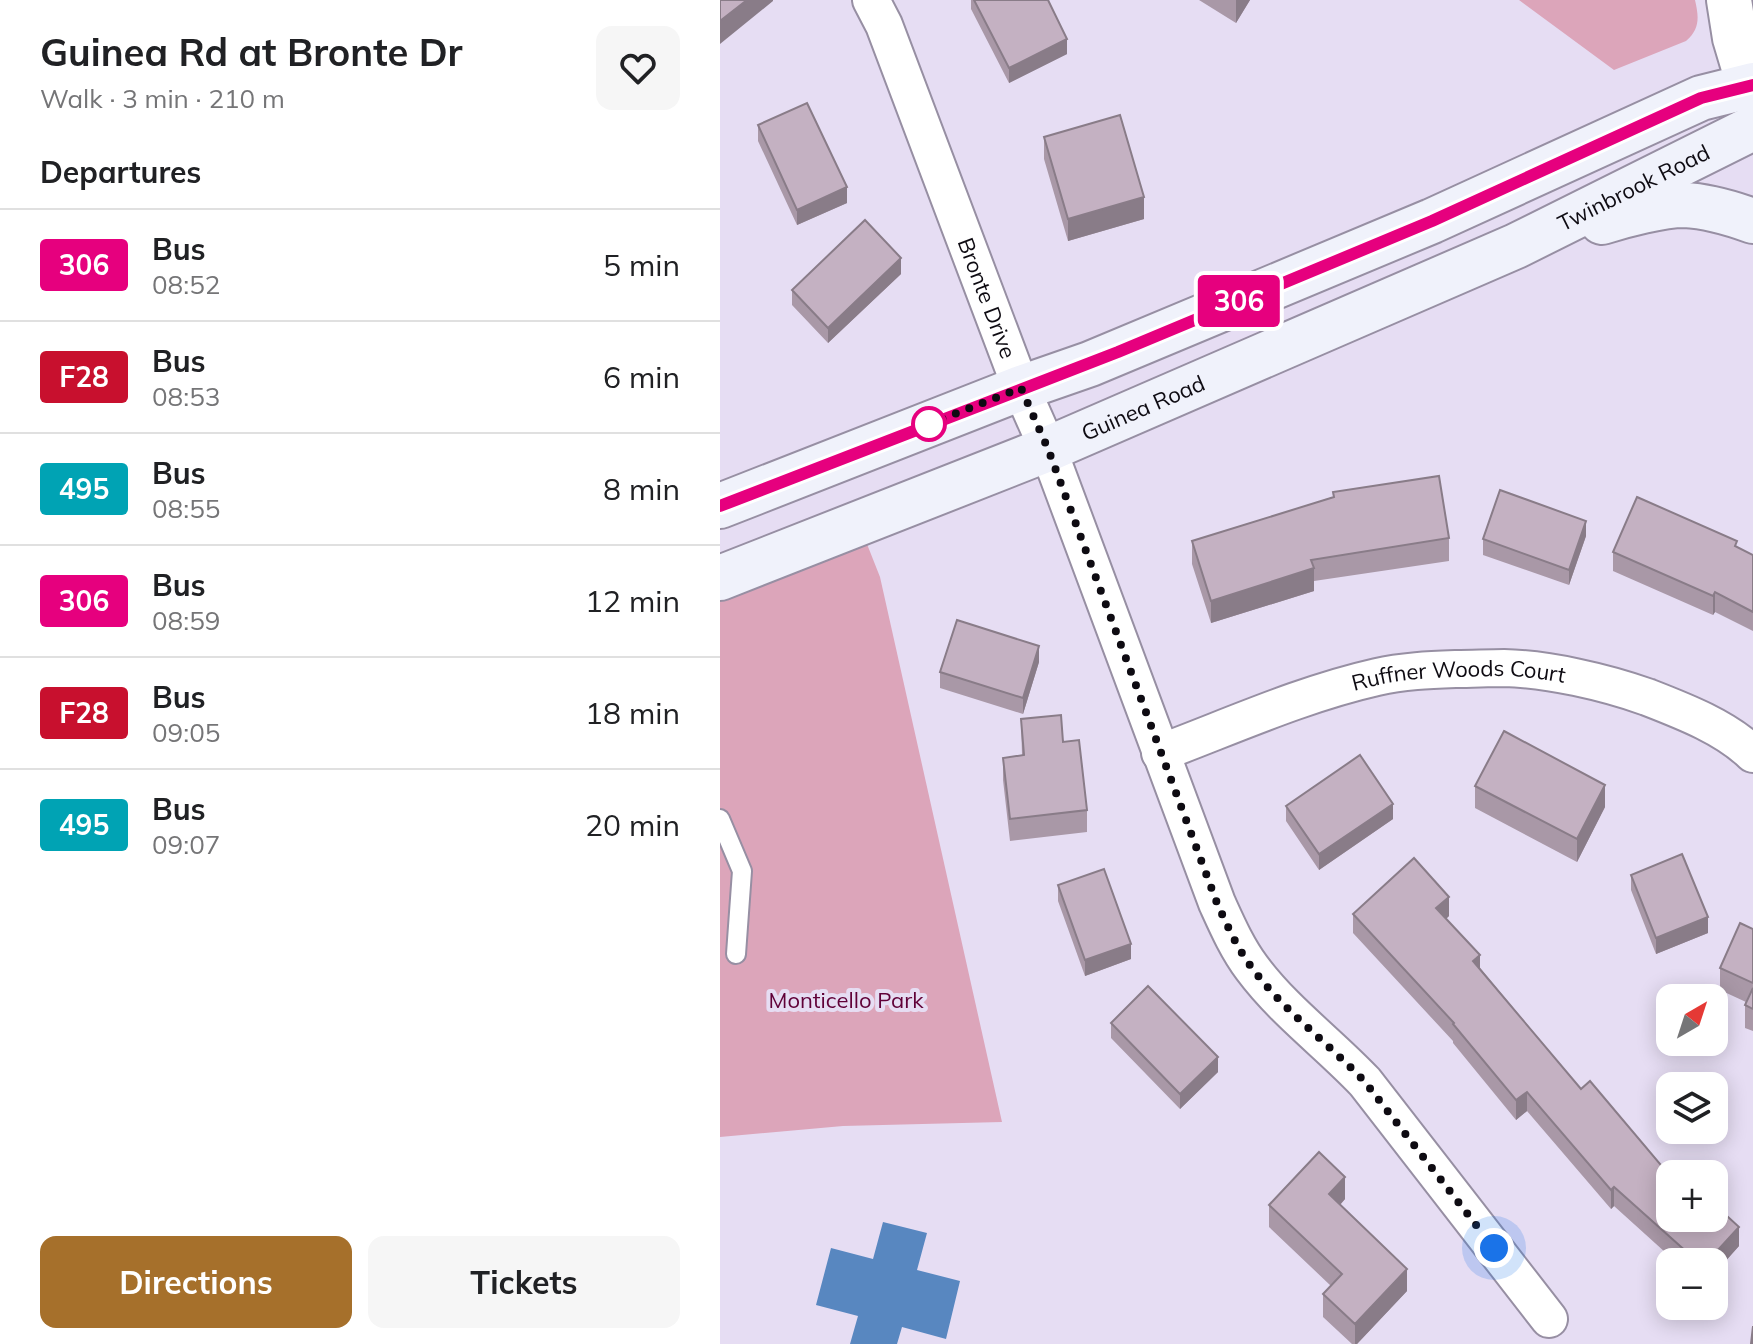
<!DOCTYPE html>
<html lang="en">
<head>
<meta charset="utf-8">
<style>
	:root { --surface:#fff; --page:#f6f6f6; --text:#202124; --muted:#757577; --line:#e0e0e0; --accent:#a6702b }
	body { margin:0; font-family:Mulish,sans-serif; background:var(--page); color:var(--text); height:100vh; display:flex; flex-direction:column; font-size:30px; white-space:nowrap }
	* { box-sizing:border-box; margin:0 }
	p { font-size:26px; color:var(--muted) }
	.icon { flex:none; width:44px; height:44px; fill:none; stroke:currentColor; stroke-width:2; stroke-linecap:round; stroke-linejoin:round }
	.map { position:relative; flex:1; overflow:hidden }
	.panel { display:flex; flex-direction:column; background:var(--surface); width:720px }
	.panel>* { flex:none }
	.badge { padding:0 16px; border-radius:6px; font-size:28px; line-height:52px }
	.needle { width:52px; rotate:39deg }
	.tools { position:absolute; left:936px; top:984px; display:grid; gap:16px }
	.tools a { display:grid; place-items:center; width:72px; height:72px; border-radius:16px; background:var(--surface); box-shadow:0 4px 20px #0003; font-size:40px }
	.you { position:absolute; width:40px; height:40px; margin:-20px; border:6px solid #fff; border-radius:50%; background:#1a73e8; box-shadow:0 0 0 12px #1a73e833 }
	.map>.badge { position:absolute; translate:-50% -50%; box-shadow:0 0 0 4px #fff }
	h2 { padding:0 40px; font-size:30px; line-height:72px }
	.round { display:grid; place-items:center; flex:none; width:84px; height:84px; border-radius:16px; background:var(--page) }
	.overview { display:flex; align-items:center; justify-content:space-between; height:136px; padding:0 40px }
	h1 { font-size:38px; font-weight:700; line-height:60px }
	.cta { display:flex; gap:16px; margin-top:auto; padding:16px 40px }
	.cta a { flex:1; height:92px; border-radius:16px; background:var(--accent); color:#fff; font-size:32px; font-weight:700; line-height:92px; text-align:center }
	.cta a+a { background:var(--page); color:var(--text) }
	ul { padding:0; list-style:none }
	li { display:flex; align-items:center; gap:24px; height:112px; padding:0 40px; border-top:2px solid var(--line) }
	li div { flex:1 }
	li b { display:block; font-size:30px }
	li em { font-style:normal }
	li .badge { min-width:88px; font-weight:700; text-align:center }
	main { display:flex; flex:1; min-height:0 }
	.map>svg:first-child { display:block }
	.green { fill:#dca5ba }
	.water { fill:#5887c0 }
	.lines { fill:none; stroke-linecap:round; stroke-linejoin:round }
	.service-casing { stroke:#978fa3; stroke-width:22 }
	.minor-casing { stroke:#978fa3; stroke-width:40 }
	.tertiary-casing { stroke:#978fa3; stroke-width:48 }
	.secondary-casing { stroke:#978fa3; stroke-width:48 }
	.service { stroke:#fff; stroke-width:18 }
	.minor { stroke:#fff; stroke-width:36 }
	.tertiary { stroke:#fff; stroke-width:44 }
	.secondary { stroke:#f0f2fb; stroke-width:44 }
	.wall { fill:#a998a7 }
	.shaded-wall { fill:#897c88 }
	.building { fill:#c4b1c2; stroke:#897c88; stroke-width:2 }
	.line-casing { stroke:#fff; stroke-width:18 }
	.line { stroke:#e6007e; stroke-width:12 }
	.walk { stroke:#0e0b12; stroke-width:8; stroke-dasharray:0 14.4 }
	.stop-dot { fill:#fff; stroke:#e6007e; stroke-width:4 }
	.labels { text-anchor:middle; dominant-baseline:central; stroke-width:8; stroke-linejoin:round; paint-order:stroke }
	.street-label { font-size:22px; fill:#0e0b12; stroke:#e6ddf3 }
	.park-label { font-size:22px; fill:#600138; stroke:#e6ddf3 }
</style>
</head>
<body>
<main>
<section class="panel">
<div class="overview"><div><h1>Guinea Rd at Bronte Dr</h1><p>Walk · 3 min · 210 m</p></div><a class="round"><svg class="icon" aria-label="heart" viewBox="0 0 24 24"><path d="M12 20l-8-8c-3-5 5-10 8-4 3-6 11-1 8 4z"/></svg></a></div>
<h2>Departures</h2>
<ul>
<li><span class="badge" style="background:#e6007e;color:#fff">306</span><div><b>Bus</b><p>08:52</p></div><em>5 min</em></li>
<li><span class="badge" style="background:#c8102e;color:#fff">F28</span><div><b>Bus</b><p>08:53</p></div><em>6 min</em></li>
<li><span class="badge" style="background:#00a3b4;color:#fff">495</span><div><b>Bus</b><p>08:55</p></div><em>8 min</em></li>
<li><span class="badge" style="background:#e6007e;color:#fff">306</span><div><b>Bus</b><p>08:59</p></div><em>12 min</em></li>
<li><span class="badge" style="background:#c8102e;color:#fff">F28</span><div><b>Bus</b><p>09:05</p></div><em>18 min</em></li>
<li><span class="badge" style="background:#00a3b4;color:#fff">495</span><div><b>Bus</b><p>09:07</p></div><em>20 min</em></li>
</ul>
<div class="cta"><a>Directions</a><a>Tickets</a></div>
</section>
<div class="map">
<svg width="1033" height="1344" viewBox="0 0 1033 1344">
	<rect width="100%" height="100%" fill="#e6ddf3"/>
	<!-- green -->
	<path class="green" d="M 799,0 L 975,0 C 979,17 980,29 966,41 L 894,70 Z
		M 145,539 L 160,577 L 282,1122 L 123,1126 L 0,1137 L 0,595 Z"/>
	<!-- water -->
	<path class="water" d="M 163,1222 L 207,1233 L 197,1270 L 240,1281 L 226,1339 L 182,1327 L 177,1344 L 130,1344 L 138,1316 L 96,1305 L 111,1248 L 153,1259 Z"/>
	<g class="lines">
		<!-- service casing -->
		<g class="service-casing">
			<path id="service" d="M 0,819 L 22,871 L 16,954"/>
		</g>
		<!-- minor casing -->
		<g class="minor-casing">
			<g id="minor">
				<path id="s1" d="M 151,0 L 164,25 L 301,388 L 328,449 L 497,903 C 507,925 517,948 532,968 C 564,1011 608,1043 645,1082 L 829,1319"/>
				<path id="s2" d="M 440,753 C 512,726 582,694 657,677 C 683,671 710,670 736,669 C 752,669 768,668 784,668 C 828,669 885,682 927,697 C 963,711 1005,727 1033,754"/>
			</g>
		</g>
		<!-- tertiary casing -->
		<g class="tertiary-casing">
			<path id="tertiary" d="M 1009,0 L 1015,38 L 1029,85"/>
		</g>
		<!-- secondary casing -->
		<g class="secondary-casing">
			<g id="secondary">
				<path d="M 882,222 C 904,215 943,205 964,205 C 988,206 1011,213 1033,221"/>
				<path d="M 0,506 L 301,388 L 370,364 L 712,221 L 981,98 L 1033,85"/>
				<path id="s3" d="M 0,578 L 328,449 L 796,246 L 1033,128"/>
			</g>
		</g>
		<!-- service -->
		<use href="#service" class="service"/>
		<!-- minor -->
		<use href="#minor" class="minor"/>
		<!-- tertiary -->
		<use href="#tertiary" class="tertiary"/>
		<!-- secondary -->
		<use href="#secondary" class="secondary"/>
	</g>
	<!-- wall -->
	<path class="wall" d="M 251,0 L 328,0 L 347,54 L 289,83 L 251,9 Z
		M 479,0 L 530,0 L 516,23 Z
		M 38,125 L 127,203 L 77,225 L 38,141 Z
		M 324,137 L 424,219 L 348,241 L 324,159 Z
		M 181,274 L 108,343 L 72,305 L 72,290 Z
		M 613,492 L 729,538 L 729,561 L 594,581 L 594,591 L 491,623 L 472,564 L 472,541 L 613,497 Z
		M 866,536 L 849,585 L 763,555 L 763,539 Z
		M 1017,547 L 1033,555 L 1033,631 L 995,612 L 993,615 L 893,571 L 893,552 Z
		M 319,662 L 303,714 L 220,688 L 220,672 Z
		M 301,719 L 343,742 L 367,810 L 367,832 L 290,841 L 283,780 L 283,758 L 302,755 Z
		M 755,786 L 885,807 L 857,862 L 755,808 Z
		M 566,806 L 673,819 L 599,870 L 566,821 Z
		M 911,875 L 988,933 L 936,954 L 911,890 Z
		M 338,885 L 411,959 L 365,976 L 338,901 Z
		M 633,914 L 729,916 L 726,919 L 760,968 L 861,1089 L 945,1170 L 1019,1246 L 994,1274 L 994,1262 L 956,1262 L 894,1206 L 891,1209 L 807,1111 L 796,1120 L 733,1043 L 733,1041 L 633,933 Z
		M 1033,929 L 1033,1031 L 1025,1028 L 1025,1005 L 1026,1002 L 1000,990 L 1000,968 Z
		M 391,1023 L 498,1072 L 460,1109 L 391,1038 Z
		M 625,1199 L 620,1205 L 687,1291 L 637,1344 L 632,1344 L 603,1317 L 603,1294 L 611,1286 L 549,1227 L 549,1205 Z"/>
	<!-- shaded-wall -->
	<path class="shaded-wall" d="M 27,0 L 53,0 L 53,1 L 0,44 L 0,21 Z
		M 516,0 L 530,0 L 516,23 Z
		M 347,39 L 347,54 L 289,83 L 289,68 Z
		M 127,187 L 127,203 L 77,225 L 77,210 Z
		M 424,197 L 424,219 L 348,241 L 348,219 Z
		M 181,258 L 181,274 L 108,343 L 108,328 Z
		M 866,521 L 866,536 L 849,585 L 849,570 Z
		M 594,568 L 594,591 L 491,623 L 491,601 Z
		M 995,592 L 995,612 L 993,615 L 993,596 Z
		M 319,646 L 319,662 L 303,714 L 303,698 Z
		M 885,785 L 885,807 L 857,862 L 857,839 Z
		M 673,804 L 673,819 L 599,870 L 599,854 Z
		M 729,897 L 729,916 L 716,928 L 716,908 Z
		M 988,917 L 988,933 L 936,954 L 936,938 Z
		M 411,944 L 411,959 L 365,976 L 365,960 Z
		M 760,955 L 760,975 L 753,961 Z
		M 498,1057 L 498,1072 L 460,1109 L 460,1094 Z
		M 807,1092 L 807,1111 L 796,1120 L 796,1100 Z
		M 625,1177 L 625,1199 L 609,1217 L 609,1194 Z
		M 894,1187 L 894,1206 L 891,1209 L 891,1190 Z
		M 1019,1227 L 1019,1246 L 994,1274 L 994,1262 L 987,1262 Z
		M 687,1269 L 687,1291 L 637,1344 L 635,1344 L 635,1324 Z"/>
	<!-- building -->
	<path class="building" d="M 0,0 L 27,0 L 0,21 Z
		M 254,0 L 328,0 L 347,39 L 289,68 Z
		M 87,103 L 127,187 L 77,210 L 38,125 Z
		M 400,115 L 424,197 L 348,219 L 324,137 Z
		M 145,220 L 181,258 L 108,328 L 72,290 Z
		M 719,476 L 729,538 L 591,560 L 594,568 L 491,601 L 472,541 L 614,497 L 613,492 Z
		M 780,490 L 866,521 L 849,570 L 763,539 Z
		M 917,497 L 1017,541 L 1015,546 L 1033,555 L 1033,612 L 995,592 L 993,596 L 893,552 Z
		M 237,620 L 319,646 L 303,698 L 220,672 Z
		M 341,715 L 343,742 L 359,740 L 367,810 L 290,819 L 283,758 L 304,755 L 301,719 Z
		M 784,731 L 885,785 L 857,839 L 755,786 Z
		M 640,755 L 673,804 L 599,854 L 566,806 Z
		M 962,854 L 988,917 L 936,938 L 911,875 Z
		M 694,858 L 729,897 L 716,908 L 760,955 L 753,961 L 861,1089 L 870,1081 L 945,1170 L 949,1165 L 960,1174 L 950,1174 L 950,1218 L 994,1218 L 994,1204 L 1019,1227 L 987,1262 L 978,1262 L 894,1187 L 891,1190 L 807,1092 L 796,1100 L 733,1024 L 734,1023 L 633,914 Z
		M 384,869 L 411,944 L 365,960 L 338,885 Z
		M 1020,923 L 1033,929 L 1033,983 L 1000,968 Z
		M 428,986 L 498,1057 L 460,1094 L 391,1023 Z
		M 1033,988 L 1033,1009 L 1025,1005 Z
		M 599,1152 L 625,1177 L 609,1194 L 687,1269 L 635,1324 L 603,1294 L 622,1274 L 549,1205 Z
		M 1033,1326 L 1033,1344 L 1031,1344 Z"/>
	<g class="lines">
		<!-- line casing -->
		<g class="line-casing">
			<path id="line" d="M 0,506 L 398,352 L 712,221 L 981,98 L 1033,85"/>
		</g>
		<!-- line -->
		<use href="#line" class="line"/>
		<!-- walk -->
		<path class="walk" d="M 209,424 L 301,388 L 328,449 L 497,903 C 507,925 517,948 532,968 C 564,1011 608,1043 645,1082 L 774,1248"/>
	</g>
	<!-- markers -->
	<circle class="stop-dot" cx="209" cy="424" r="16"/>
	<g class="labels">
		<!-- street labels -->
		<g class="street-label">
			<text stroke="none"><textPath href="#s3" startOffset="994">Twinbrook Road</textPath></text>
			<text stroke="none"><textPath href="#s1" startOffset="320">Bronte Drive</textPath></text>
			<text stroke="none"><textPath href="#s3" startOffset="456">Guinea Road</textPath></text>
			<text stroke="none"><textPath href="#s2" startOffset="312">Ruffner Woods Court</textPath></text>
		</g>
		<!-- park labels -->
		<g class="park-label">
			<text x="126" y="1000">Monticello Park</text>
		</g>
	</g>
</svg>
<div class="tools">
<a><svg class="needle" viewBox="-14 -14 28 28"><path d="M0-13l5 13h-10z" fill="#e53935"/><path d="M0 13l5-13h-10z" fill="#757577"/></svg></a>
<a><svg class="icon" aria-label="layers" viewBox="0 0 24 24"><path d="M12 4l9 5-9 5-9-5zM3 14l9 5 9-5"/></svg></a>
<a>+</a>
<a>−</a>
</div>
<div class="you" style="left:774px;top:1248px"></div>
<b class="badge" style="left:519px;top:301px;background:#e6007e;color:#fff">306</b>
</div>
</main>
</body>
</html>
